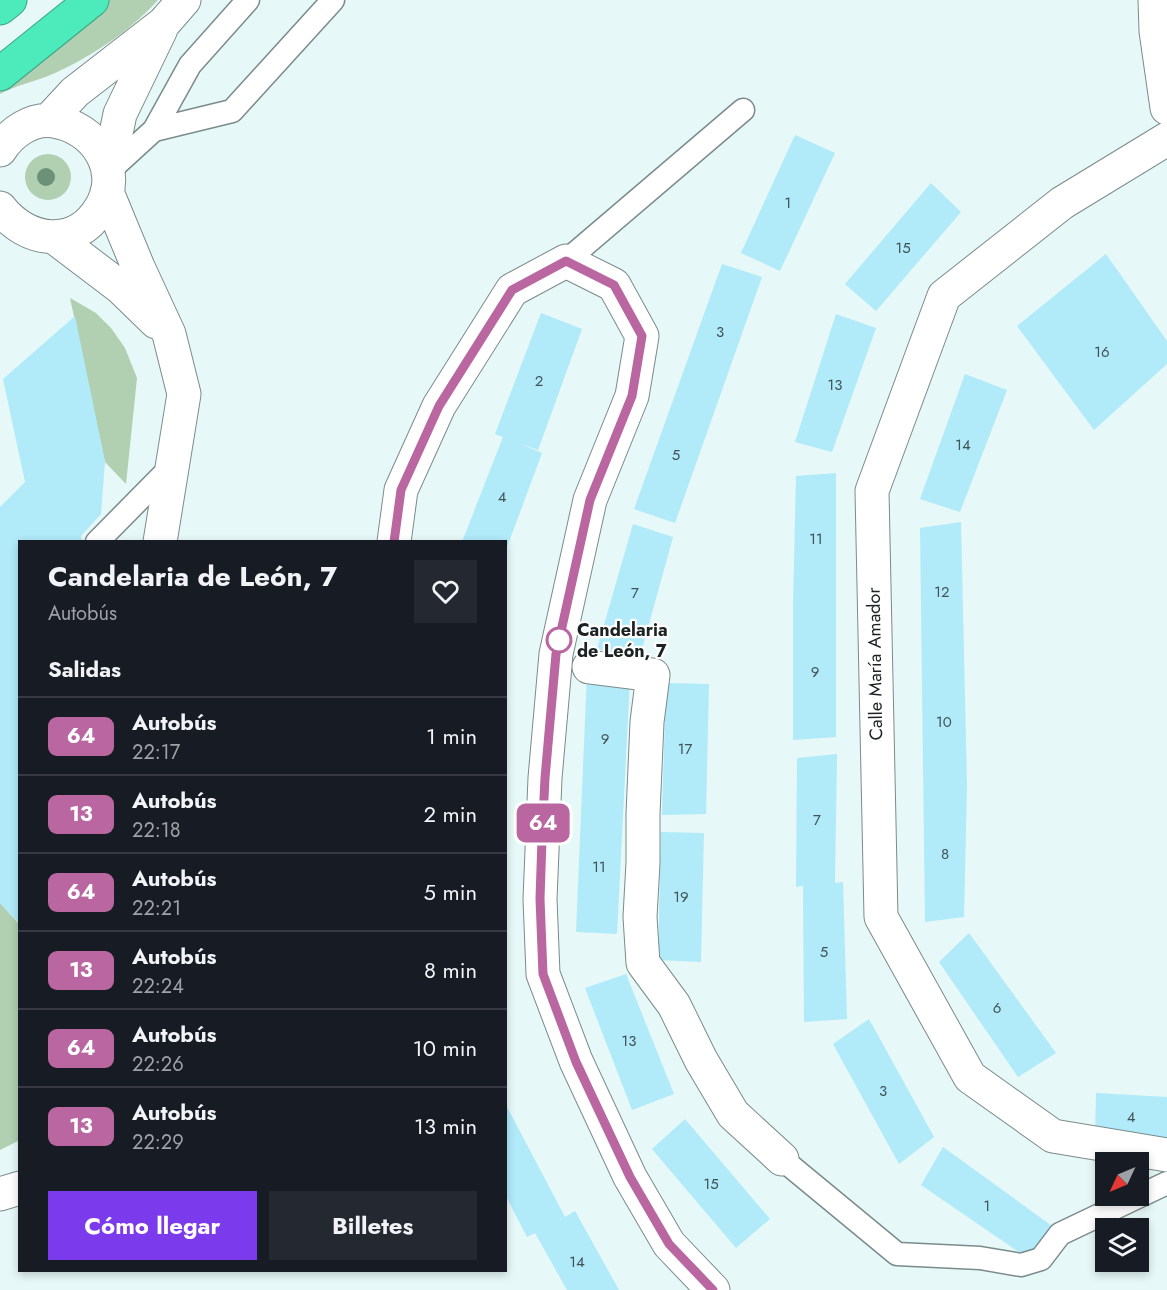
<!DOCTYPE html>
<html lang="es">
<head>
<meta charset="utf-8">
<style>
	:root { --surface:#171b24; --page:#242831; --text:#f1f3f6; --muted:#9ea1a6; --line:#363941; --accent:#7c3aed }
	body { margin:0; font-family:Jost,sans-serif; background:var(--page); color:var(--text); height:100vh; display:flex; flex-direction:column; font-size:22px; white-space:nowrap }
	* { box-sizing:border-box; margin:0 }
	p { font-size:20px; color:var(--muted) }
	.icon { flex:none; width:33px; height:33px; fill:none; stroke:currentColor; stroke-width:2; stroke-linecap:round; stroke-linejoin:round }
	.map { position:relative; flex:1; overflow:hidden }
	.details { position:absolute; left:18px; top:540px; width:489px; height:732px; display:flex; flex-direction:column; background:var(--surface); border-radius:0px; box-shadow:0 3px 9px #0003 }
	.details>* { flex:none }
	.badge { padding:0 12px; border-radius:9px; font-size:21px; line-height:39px }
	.needle { width:39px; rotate:226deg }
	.fabs { position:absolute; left:1095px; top:1152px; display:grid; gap:12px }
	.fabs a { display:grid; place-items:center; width:54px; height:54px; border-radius:0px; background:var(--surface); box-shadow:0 3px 9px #0003; font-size:30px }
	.map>.badge { position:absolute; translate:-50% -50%; box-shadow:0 0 0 3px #fff }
	h2 { padding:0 30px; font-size:22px; line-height:54px }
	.round { display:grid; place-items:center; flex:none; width:63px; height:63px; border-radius:0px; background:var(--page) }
	.head { display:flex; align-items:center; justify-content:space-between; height:102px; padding:0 30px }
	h1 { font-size:28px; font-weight:700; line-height:45px }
	.primary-button { display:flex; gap:12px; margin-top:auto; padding:12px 30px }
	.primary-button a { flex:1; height:69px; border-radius:0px; background:var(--accent); color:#fff; font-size:24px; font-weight:700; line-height:69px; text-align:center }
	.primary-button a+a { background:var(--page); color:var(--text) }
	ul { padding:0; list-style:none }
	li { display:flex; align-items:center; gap:18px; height:78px; padding:0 30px; border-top:2px solid var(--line) }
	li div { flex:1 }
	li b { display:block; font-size:22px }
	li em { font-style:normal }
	li .badge { min-width:66px; font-weight:700; text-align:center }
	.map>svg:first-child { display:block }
	.green { fill:#b0d0b1 }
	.building { fill:#b1eaf9 }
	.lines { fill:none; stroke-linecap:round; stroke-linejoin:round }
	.lane-casing { stroke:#7b8b8b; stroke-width:25 }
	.street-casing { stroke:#7b8b8b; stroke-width:35 }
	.highway-casing { stroke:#3ca586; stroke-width:35 }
	.lane { stroke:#fff; stroke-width:22 }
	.street { stroke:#fff; stroke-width:33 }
	.highway { stroke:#4debbc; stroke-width:33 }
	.tree { fill:#6b9279 }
	.line-casing { stroke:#fff; stroke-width:14 }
	.line { stroke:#b966a1; stroke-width:9 }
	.stop-dot { fill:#fff; stroke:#b966a1; stroke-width:3 }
	.labels { text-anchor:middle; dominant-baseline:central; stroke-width:4.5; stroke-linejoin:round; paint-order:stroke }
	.number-label { font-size:15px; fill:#415458 }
	.stop-label { font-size:18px; font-weight:bold; fill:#1c2222; stroke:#fff; text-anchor:start }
	.street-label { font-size:18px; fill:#1c2222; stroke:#fff }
</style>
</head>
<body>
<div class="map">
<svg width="1167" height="1290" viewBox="0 0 1167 1290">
	<rect width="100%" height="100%" fill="#e6f8f7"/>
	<!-- green -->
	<path class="green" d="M 109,0 L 158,0 C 129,32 88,59 48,76 C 32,82 15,86 0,94 L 0,86 L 79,27 Z
		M25 177a23 23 0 1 1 46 0a23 23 0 1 1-46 0Z
		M 70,298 L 96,313 L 111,328 L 125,348 L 137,378 L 126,484 L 105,462 Z
		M 0,903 L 19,924 L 20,1140 L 0,1150 Z"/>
	<!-- building -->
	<path class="building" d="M 795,135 L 835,153 L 780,271 L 741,253 Z
		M 931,183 L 961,212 L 876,311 L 845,284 Z
		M 1106,254 L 1167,341 L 1167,364 L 1094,430 L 1017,326 Z
		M 722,264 L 762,277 L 675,523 L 634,509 Z
		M 541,313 L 582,329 L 538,450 L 518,443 L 542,453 L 506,550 L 506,542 L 462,542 L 503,437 L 495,434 Z
		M 836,314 L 876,328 L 832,452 L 795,442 Z
		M 75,316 L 105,462 L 101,514 L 81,536 L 82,542 L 20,542 L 20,924 L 0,903 L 0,507 L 25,482 L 3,379 Z
		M 965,374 L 1007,390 L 960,512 L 920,499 Z
		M 836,473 L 836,737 L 793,740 L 793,606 L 796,476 Z
		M 961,522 L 967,786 L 964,917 L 925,922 L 920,528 Z
		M 633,524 L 673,537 L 639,660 L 597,649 Z
		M 587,673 L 630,678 L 617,934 L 576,932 Z
		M 666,683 L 709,684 L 706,814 L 662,815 Z
		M 837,754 L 835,883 L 843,882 L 847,1019 L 804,1022 L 803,886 L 796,887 L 797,758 Z
		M 661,832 L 704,833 L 701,962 L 658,960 Z
		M 969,933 L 1056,1053 L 1018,1077 L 939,962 Z
		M 626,974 L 674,1094 L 632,1110 L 585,988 Z
		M 869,1019 L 934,1137 L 899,1164 L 833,1044 Z
		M 1096,1093 L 1167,1097 L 1167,1141 L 1095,1137 Z
		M 506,1105 L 565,1217 L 575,1211 L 619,1290 L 567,1290 L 535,1233 L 527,1237 L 506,1196 Z
		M 685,1119 L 770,1219 L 736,1248 L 652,1149 Z
		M 943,1147 L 1052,1226 L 1029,1259 L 921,1185 Z"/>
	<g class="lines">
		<!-- lane casing -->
		<g class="lane-casing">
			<path id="lane" d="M 154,130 L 232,111 L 333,0
				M 108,172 L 154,130 L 190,65 L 248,0
				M 566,261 L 743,110
				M 97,542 L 172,466
				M 782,1159 L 897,1254 L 980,1258 L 1021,1265 L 1041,1259 L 1060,1234 L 1167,1183"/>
		</g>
		<!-- street casing -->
		<g class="street-casing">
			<path id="street" d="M 1155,0 L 1156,31 L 1167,108
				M 49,120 L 75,92 L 164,23 L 184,0
				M 1167,139 L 1062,203 L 944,296 L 872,491 L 881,917 L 970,1077 L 1053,1136 L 1167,1155
				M 0,150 C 11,132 32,118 53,121 C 95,127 124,170 100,209 C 75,250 26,242 0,208
				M 108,172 L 120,114 L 161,29
				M 107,192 L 138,267 L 169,334 L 184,394 L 160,542
				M 54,237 L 120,287 L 156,322
				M 394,542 L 401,490 L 439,406 L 512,290 L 566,261 L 614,285 L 642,336 L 632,396 L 590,500 L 556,654 L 545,778 L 540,899 L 543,974 L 576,1061 L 630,1177 L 669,1244 L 713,1290
				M 589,667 L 653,675 L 647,722 L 643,814 L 643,863 L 640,917 L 643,963 L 674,1005 L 701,1060 L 733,1114 L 782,1159
				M 0,1194 L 20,1188"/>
		</g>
		<!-- highway casing -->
		<g class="highway-casing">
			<path id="highway" d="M 0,8 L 10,0
				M 0,74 L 92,0"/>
		</g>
		<!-- lane -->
		<use href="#lane" class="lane"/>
		<!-- street -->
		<use href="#street" class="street"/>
		<!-- highway -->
		<use href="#highway" class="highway"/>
	</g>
	<!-- trees -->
	<circle class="tree" cx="46" cy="177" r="9"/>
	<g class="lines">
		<!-- line casing -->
		<g class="line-casing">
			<path id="line" d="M 394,542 L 401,490 L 439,406 L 512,290 L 566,261 L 614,285 L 642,336 L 632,396 L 590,500 L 556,654 L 545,778 L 542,839 L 540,899 L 543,974 L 576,1062 L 630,1177 L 669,1244 L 713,1290"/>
		</g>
		<!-- line -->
		<use href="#line" class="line"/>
	</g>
	<!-- markers -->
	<circle class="stop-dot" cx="559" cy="640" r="12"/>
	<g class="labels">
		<!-- number labels -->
		<g class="number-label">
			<text x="788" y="203">1</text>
			<text x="903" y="248">15</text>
			<text x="720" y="332">3</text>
			<text x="1102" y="352">16</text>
			<text x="539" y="381">2</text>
			<text x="835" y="385">13</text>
			<text x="963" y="445">14</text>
			<text x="676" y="455">5</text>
			<text x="502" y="497">4</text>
			<text x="816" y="539">11</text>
			<text x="942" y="592">12</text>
			<text x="635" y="593">7</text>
			<text x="815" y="672">9</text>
			<text x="944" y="722">10</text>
			<text x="605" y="739">9</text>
			<text x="685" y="749">17</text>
			<text x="817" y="820">7</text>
			<text x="945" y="854">8</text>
			<text x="599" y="867">11</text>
			<text x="681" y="897">19</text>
			<text x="824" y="952">5</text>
			<text x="997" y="1008">6</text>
			<text x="629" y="1041">13</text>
			<text x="883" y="1091">3</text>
			<text x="1131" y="1117">4</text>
			<text x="711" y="1184">15</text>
			<text x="987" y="1206">1</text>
			<text x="577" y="1262">14</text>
		</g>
		<!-- stop labels -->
		<g class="stop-label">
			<text x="577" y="630">Candelaria<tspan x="577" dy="21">de León, 7</tspan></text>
		</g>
		<!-- street labels -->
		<g class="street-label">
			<text transform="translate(875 664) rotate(-91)">Calle María Amador</text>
		</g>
	</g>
</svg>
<div class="fabs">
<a><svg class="needle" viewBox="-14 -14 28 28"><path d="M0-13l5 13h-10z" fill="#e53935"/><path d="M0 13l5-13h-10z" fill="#9ea1a6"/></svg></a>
<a><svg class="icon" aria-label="layers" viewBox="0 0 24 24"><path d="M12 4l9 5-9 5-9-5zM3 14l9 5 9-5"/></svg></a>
</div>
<b class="badge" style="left:543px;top:823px;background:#b966a1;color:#fff">64</b>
<section class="details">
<div class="head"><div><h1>Candelaria de León, 7</h1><p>Autobús</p></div><a class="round"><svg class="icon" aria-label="heart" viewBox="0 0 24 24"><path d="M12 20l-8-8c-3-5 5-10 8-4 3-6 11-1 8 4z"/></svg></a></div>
<h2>Salidas</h2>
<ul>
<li><span class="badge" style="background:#b966a1;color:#fff">64</span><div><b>Autobús</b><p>22:17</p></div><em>1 min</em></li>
<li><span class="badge" style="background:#b966a1;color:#fff">13</span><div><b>Autobús</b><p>22:18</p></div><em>2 min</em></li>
<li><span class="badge" style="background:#b966a1;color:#fff">64</span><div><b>Autobús</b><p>22:21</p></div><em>5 min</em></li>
<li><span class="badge" style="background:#b966a1;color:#fff">13</span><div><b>Autobús</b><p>22:24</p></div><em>8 min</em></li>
<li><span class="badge" style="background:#b966a1;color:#fff">64</span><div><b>Autobús</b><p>22:26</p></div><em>10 min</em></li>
<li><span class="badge" style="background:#b966a1;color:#fff">13</span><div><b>Autobús</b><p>22:29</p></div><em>13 min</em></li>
</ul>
<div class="primary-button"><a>Cómo llegar</a><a>Billetes</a></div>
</section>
</div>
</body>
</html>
